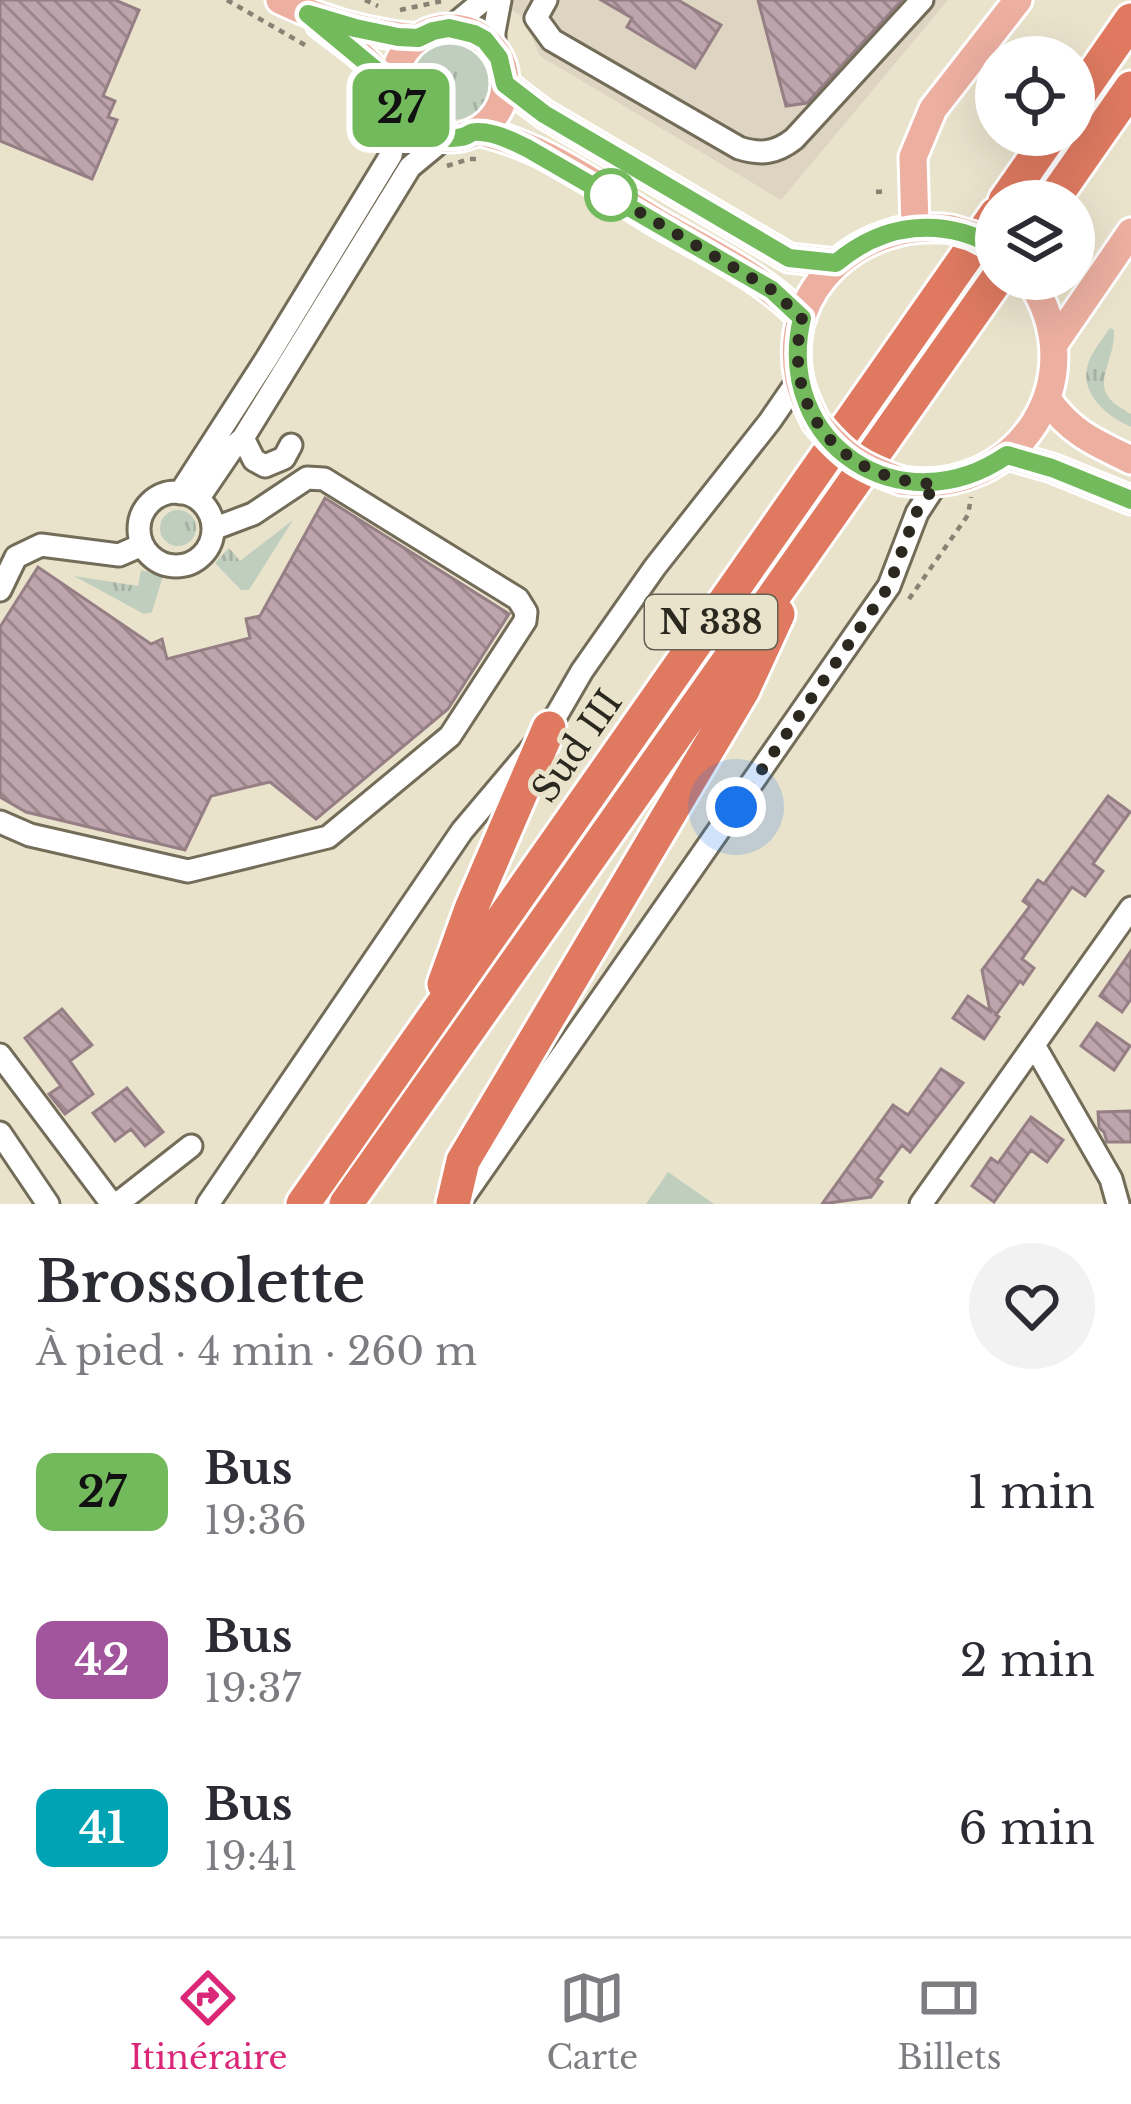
<!DOCTYPE html>
<html lang="fr">
<head>
<meta charset="utf-8">
<style>
	:root { --surface:#fff; --page:#f2f2f3; --text:#2b2b33; --muted:#7c7c81; --line:#e1e1e2; --accent:#db2777 }
	body { margin:0; font-family:"Libre Baskerville",serif; background:var(--page); color:var(--text); height:100vh; display:flex; flex-direction:column; font-size:45px; white-space:nowrap }
	* { box-sizing:border-box; margin:0 }
	p { font-size:39px; color:var(--muted) }
	.icon { flex:none; width:66px; height:66px; fill:none; stroke:currentColor; stroke-width:2; stroke-linecap:round; stroke-linejoin:round }
	.map { position:relative; height:1204px; overflow:hidden }
	.sheet { display:flex; flex-direction:column; background:var(--surface); flex:1 }
	.sheet>* { flex:none }
	.badge { padding:0 24px; border-radius:18px; font-size:42px; line-height:78px }
	.buttons { position:absolute; left:975px; top:36px; display:grid; gap:24px }
	.buttons a { display:grid; place-items:center; width:120px; height:120px; border-radius:50%; background:var(--surface); box-shadow:0 12px 48px #0002; font-size:60px }
	.you { position:absolute; width:60px; height:60px; margin:-30px; border:9px solid #fff; border-radius:50%; background:#1a73e8; box-shadow:0 0 0 18px #1a73e833 }
	.map>.badge { position:absolute; translate:-50% -50%; box-shadow:0 0 0 6px #fff }
	.round { display:grid; place-items:center; flex:none; width:126px; height:126px; border-radius:63px; background:var(--page) }
	.headline { display:flex; align-items:center; justify-content:space-between; height:204px; padding:0 36px }
	h1 { font-size:57px; font-weight:600; line-height:90px }
	ul { padding:0; list-style:none }
	li { display:flex; align-items:center; gap:36px; height:168px; padding:0 36px }
	li div { flex:1 }
	li b { display:block; font-size:45px }
	li em { font-style:normal }
	li .badge { min-width:132px; font-weight:700; text-align:center }
	.tab-bar { display:flex; justify-content:space-around; align-items:center; height:168px; border-top:3px solid var(--line); background:var(--surface); font-size:33px; color:var(--muted) }
	.tab-bar a { display:grid; justify-items:center; gap:6px }
	.tab-bar .active { color:var(--accent) }
	.map>svg:first-child { display:block }
	.commercial { fill:#ddd5c1 }
	.grass { fill:url(#grass-tufts) }
	.pitch { fill:#c0cebe }
	.building { fill:url(#building-back-hatch); stroke:#967e85; stroke-width:3 }
	.lines { fill:none; stroke-linecap:round; stroke-linejoin:round }
	.minor-casing { stroke:#736c58; stroke-width:27 }
	.major-casing { stroke:#fff; stroke-width:33 }
	.highway-casing { stroke:#fff; stroke-width:39 }
	.path { stroke:#878273; stroke-width:4.5; stroke-dasharray:6 6; stroke-linecap:butt }
	.minor { stroke:#fff; stroke-width:21 }
	.major { stroke:#ecafa0; stroke-width:27 }
	.highway { stroke:#df7a61; stroke-width:33 }
	.major-bridge-casing { stroke:#fff; stroke-width:33; stroke-linecap:butt }
	.major-bridge { stroke:#ecafa0; stroke-width:27 }
	.line-casing { stroke:#fff; stroke-width:27 }
	.line { stroke:#73ba5c; stroke-width:18 }
	.walk { stroke:#2b281f; stroke-width:12; stroke-dasharray:0 21.6 }
	.stop-dot { fill:#fff; stroke:#73ba5c; stroke-width:6 }
	.labels { text-anchor:middle; dominant-baseline:central; stroke-width:10; stroke-linejoin:round; paint-order:stroke }
	.shield { fill:#eae3cc; stroke:#646053; stroke-width:3 }
	.shield-label { font-size:33px; font-weight:bold; fill:#2b281f }
	.street-label { font-size:36px; fill:#2b281f; stroke:#eae3cc }
</style>
</head>
<body>
<div class="map">
<svg width="1131" height="1204" viewBox="0 0 1131 1204">
	<defs>
		<pattern id="grass-tufts" width="24" height="20" patternUnits="userSpaceOnUse" patternTransform="scale(3)"><rect width="24" height="20" fill="#c0cebe"/><path d="M3 7l-1-3M5 7V3M7 7l1-3M15 17l-1-3M17 17v-4M19 17l1-3" fill="none" stroke="#a5b1a3"/></pattern>
		<pattern id="building-back-hatch" width="6" height="6" patternUnits="userSpaceOnUse" patternTransform="scale(3)"><rect width="6" height="6" fill="#bea4ac"/><path d="M-1 5l2 2M0 0l6 6M5-1l2 2" fill="none" stroke="#9b868b"/></pattern>
	</defs>
	<rect width="100%" height="100%" fill="#eae3cc"/>
	<!-- commercial -->
	<path class="commercial" d="M 494,0 L 948,0 L 781,200 L 540,56 L 523,17 Z"/>
	<!-- grass -->
	<path class="grass" d="M413 81a39 39 0 1 1 78 0a39 39 0 1 1-78 0Z
		M 1110,328 L 1114,330 C 1116,367 1081,389 1131,414 L 1131,427 C 1106,416 1077,392 1089,361 C 1094,349 1103,338 1110,328 Z
		M160 528a18 18 0 1 1 36 0a18 18 0 1 1-36 0Z
		M 293,520 L 249,590 L 241,590 L 215,563 L 229,548 L 240,561 Z
		M 141,570 L 163,576 L 152,612 L 144,614 L 74,576 L 138,586 Z"/>
	<!-- pitch -->
	<path class="pitch" d="M 668,1172 L 714,1204 L 646,1204 Z"/>
	<!-- building -->
	<path class="building" d="M 0,0 L 115,0 L 139,10 L 103,96 L 115,101 L 108,117 L 117,120 L 92,179 L 0,141 Z
		M 601,0 L 678,0 L 721,25 L 695,68 L 627,27 L 632,18 Z
		M 758,0 L 902,0 L 807,103 L 786,106 Z
		M 325,498 L 509,614 L 448,709 L 316,819 L 270,782 L 211,796 L 185,850 L 26,812 L 0,797 L 0,627 L 38,567 L 151,644 L 162,639 L 167,659 L 250,638 L 246,619 L 260,616 Z
		M 1108,796 L 1130,812 L 1093,864 L 1103,871 L 1085,896 L 1072,887 L 1022,959 L 1034,968 L 1023,984 L 1020,981 L 996,1015 L 999,1017 L 984,1039 L 953,1018 L 968,996 L 990,1011 L 982,970 L 1030,906 L 1023,901 L 1038,880 L 1044,884 Z
		M 1131,951 L 1131,999 L 1122,1012 L 1100,996 Z
		M 62,1009 L 92,1045 L 70,1061 L 93,1094 L 65,1114 L 49,1094 L 61,1086 L 25,1038 Z
		M 1097,1023 L 1130,1046 L 1114,1070 L 1081,1046 Z
		M 941,1069 L 963,1083 L 910,1152 L 902,1145 L 877,1179 L 882,1182 L 871,1197 L 822,1204 L 893,1105 L 908,1115 Z
		M 127,1088 L 163,1132 L 145,1146 L 131,1129 L 115,1141 L 93,1113 Z
		M 1131,1111 L 1131,1142 L 1107,1142 L 1104,1132 L 1099,1128 L 1098,1112 Z
		M 1031,1117 L 1063,1140 L 1047,1162 L 1031,1150 L 994,1202 L 972,1186 L 991,1158 L 998,1163 Z"/>
	<g class="lines">
		<!-- minor casing -->
		<g class="minor-casing">
			<path id="minor" d="M 546,0 L 536,18 L 552,40 L 739,148 C 761,155 776,153 794,139 L 922,0
				M 450,28 L 484,0
				M 494,50 L 494,32 L 500,0
				M 243,438 L 254,460 L 265,466 L 284,458 L 291,445
				M139 529a37 37 0 1 1 74 0a37 37 0 1 1-74 0Z
				M 180,493 L 267,358 L 391,155 L 401,109
				M 198,499 L 234,446 L 243,438 L 410,167 L 445,138
				M 0,590 L 16,557 L 41,545 L 119,555 L 142,545
				M 0,822 L 30,835 L 188,871 L 328,837 L 450,736 L 525,621 L 526,612 L 518,599 L 324,479 L 307,478 L 253,514 L 213,529
				M 1034,1045 L 1111,1179 L 1118,1204
				M 0,1055 L 112,1204
				M 0,1133 L 48,1204
				M 462,1199 L 889,586 L 917,513 L 936,484
				M 117,1204 L 191,1146
				M 208,1204 L 462,831 L 549,728 L 582,671 L 655,567 L 770,421 L 799,379
				M 921,1204 L 1131,908"/>
		</g>
		<!-- major casing -->
		<g class="major-casing">
			<path id="major" d="M 280,0 C 323,21 370,34 418,38
				M 320,24 L 358,53 L 395,89
				M395 83a55 55 0 1 1 110 0a55 55 0 1 1-110 0Z
				M 505,84 L 544,114 L 789,258 L 836,263
				M 476,131 C 542,144 600,188 657,222 C 707,251 762,276 802,318
				M 915,227 L 913,157 L 933,109 L 1018,0
				M 1054,344 L 1131,232
				M 1047,399 C 1071,433 1094,442 1131,460
				M 816,422 C 809,408 802,394 799,379 C 780,287 863,218 951,229
				M 1007,455 L 1052,468 L 1131,500
				M 902,481 C 1019,498 1096,377 1029,279"/>
		</g>
		<!-- highway casing -->
		<g class="highway-casing">
			<path id="highway" d="M 1074,102 L 1131,20
				M 1005,201 L 1051,135
				M 1052,201 L 1131,88
				M 444,984 L 471,909 L 549,728
				M 303,1204 L 996,214
				M 346,1204 L 997,279
				M 453,1204 L 463,1161 L 743,690 L 778,614"/>
		</g>
		<!-- path -->
		<path class="path" d="M 227,0 L 305,45
			M 365,0 L 378,6
			M 400,10 L 447,0
			M 447,166 L 469,159 L 482,159
			M 876,192 L 887,191
			M 909,599 L 968,515 L 971,497"/>
		<!-- minor -->
		<use href="#minor" class="minor"/>
		<!-- major -->
		<use href="#major" class="major"/>
		<!-- highway -->
		<use href="#highway" class="highway"/>
		<!-- major-bridge casing -->
		<g class="major-bridge-casing">
			<path id="major-bridge" d="M 951,229 L 972,235 L 996,247
				M 816,422 C 844,456 860,467 902,481"/>
		</g>
		<!-- major-bridge -->
		<use href="#major-bridge" class="major-bridge"/>
	</g>
	<g class="lines">
		<!-- line casing -->
		<g class="line-casing">
			<path id="line" d="M 996,247 C 942,216 883,223 836,263 L 789,258 L 544,114 L 505,84 L 499,58 L 485,40 L 474,34 L 449,28 L 433,31 L 418,38 L 398,37 L 355,28 L 308,14 L 384,77 C 398,92 399,113 415,126 C 428,136 446,140 462,137 C 474,134 468,131 480,132 C 497,133 512,141 527,148 L 772,290 L 802,318 C 773,444 901,528 1007,455 L 1052,468 L 1131,500"/>
		</g>
		<!-- line -->
		<use href="#line" class="line"/>
		<!-- walk -->
		<path class="walk" d="M 611,195 L 607,193 L 772,290 L 802,318 C 781,411 843,482 936,484 L 916,513 L 889,586 L 736,807"/>
	</g>
	<!-- markers -->
	<circle class="stop-dot" cx="611" cy="195" r="24"/>
	<g class="labels">
		<!-- shield labels -->
		<rect class="shield" x="645" y="595" width="132" height="54" rx="9"/>
		<g class="shield-label">
			<text x="711" y="622">N 338</text>
		</g>
		<!-- street labels -->
		<g class="street-label">
			<text transform="translate(577 746) rotate(-55)">Sud III</text>
		</g>
	</g>
</svg>
<div class="buttons">
<a><svg class="icon" aria-label="locate" viewBox="0 0 24 24"><circle cx="12" cy="12" r="6"/><path d="M12 2v4M12 18v4M2 12h4M18 12h4"/></svg></a>
<a><svg class="icon" aria-label="layers" viewBox="0 0 24 24"><path d="M12 4l9 5-9 5-9-5zM3 14l9 5 9-5"/></svg></a>
</div>
<div class="you" style="left:736px;top:807px"></div>
<b class="badge" style="left:401px;top:108px;background:#73ba5c;color:#111">27</b>
</div>
<section class="sheet">
<div class="headline"><div><h1>Brossolette</h1><p>À pied · 4 min · 260 m</p></div><a class="round"><svg class="icon" aria-label="heart" viewBox="0 0 24 24"><path d="M12 20l-8-8c-3-5 5-10 8-4 3-6 11-1 8 4z"/></svg></a></div>
<ul>
<li><span class="badge" style="background:#73ba5c;color:#111">27</span><div><b>Bus</b><p>19:36</p></div><em>1 min</em></li>
<li><span class="badge" style="background:#a2559d;color:#fff">42</span><div><b>Bus</b><p>19:37</p></div><em>2 min</em></li>
<li><span class="badge" style="background:#00a3b4;color:#fff">41</span><div><b>Bus</b><p>19:41</p></div><em>6 min</em></li>
</ul>
</section>
<nav class="tab-bar">
<a class="active"><svg class="icon" aria-label="directions" viewBox="0 0 24 24"><path d="M12 3l9 9-9 9-9-9zM9 14v-3h6M13 9l2 2-2 2"/></svg>Itinéraire</a>
<a><svg class="icon" aria-label="map" viewBox="0 0 24 24"><path d="M3 6l6-2 6 2 6-2v14l-6 2-6-2-6 2zM9 4v14M15 6v14"/></svg>Carte</a>
<a><svg class="icon" aria-label="tickets" viewBox="0 0 24 24"><path d="M3 7h18v10H3zM15 7v10"/></svg>Billets</a>
</nav>
</body>
</html>
